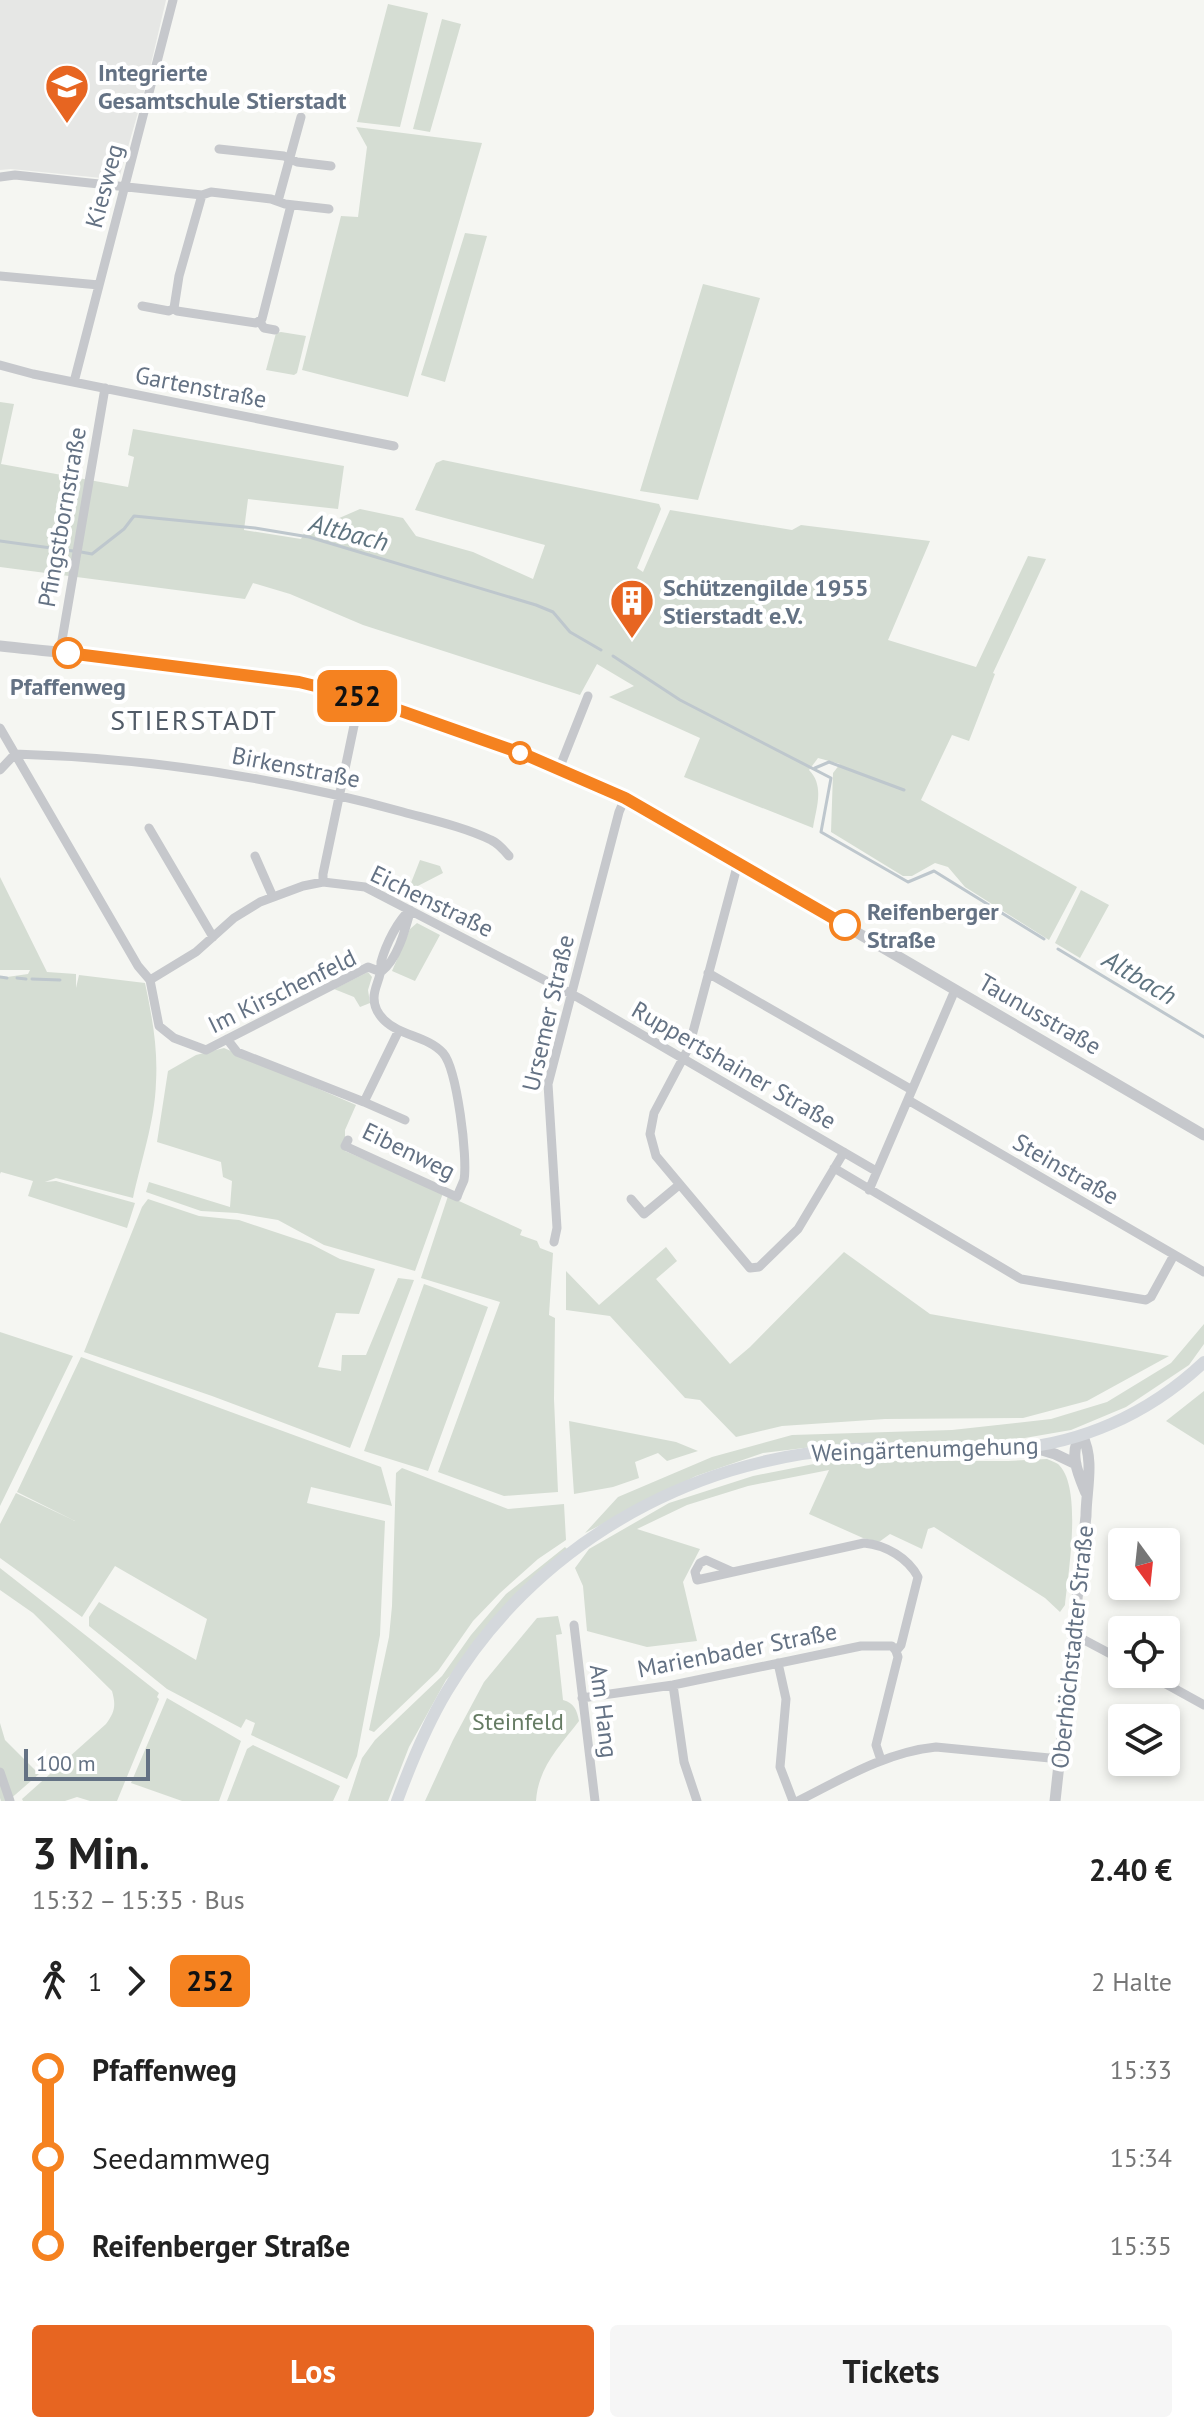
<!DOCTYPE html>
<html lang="de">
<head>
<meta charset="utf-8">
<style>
	:root { --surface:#fff; --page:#f6f6f6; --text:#222; --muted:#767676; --accent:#e76521 }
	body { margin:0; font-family:"PT Sans",sans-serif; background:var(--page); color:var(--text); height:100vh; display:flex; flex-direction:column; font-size:30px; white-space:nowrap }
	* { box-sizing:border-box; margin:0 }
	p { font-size:26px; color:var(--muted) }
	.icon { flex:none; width:44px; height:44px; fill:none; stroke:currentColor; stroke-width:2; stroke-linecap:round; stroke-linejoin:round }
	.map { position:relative; height:1801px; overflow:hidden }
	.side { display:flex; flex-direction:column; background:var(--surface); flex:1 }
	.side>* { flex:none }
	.badge { padding:0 16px; border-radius:12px; font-size:28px; line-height:52px }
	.needle { width:52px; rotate:165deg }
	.controls { position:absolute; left:1108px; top:1528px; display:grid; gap:16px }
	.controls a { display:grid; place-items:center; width:72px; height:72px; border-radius:8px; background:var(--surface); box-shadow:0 4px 12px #0003; font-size:40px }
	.scale { position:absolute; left:24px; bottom:20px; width:126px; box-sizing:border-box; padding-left:8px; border:4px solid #647284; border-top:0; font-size:22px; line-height:28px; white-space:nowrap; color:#647284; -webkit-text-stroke:6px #fff; paint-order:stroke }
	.map>.badge { position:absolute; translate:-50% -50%; box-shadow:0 0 0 4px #fff }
	.legs { display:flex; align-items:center; gap:12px; height:88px; padding:0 32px; font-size:26px }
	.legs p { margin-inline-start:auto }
	.summary { display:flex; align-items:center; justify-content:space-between; height:136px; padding:0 32px }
	h1 { font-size:44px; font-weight:700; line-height:60px }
	.button { display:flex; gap:16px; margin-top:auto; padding:16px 32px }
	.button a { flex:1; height:92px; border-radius:8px; background:var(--accent); color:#fff; font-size:32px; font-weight:700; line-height:92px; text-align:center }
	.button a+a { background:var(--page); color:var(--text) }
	ul { padding:0 32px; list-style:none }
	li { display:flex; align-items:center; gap:28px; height:88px; font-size:30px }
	li i { display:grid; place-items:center; width:12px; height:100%; margin:0 10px; background:currentColor }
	li i::after { content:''; width:20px; height:20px; margin:-10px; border:6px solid; border-radius:50%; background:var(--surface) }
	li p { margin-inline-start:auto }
	li:first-child i { background:linear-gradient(#0000 50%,currentColor 0) }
	li:last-child i { background:linear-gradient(currentColor 50%,#0000 0) }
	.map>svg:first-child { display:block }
	.built { fill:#e6e7e5 }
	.green { fill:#d5ddd3 }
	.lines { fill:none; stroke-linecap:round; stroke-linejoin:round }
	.stream { stroke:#bec7cd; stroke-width:3 }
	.minor { stroke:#c6c8cc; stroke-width:9 }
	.tertiary { stroke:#c6c8cc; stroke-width:11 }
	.secondary { stroke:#d4d8dc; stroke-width:12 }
	.line-1-casing { stroke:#fff; stroke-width:18 }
	.line-1 { stroke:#f58220; stroke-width:12 }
	.stop-1-dot { fill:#fff; stroke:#f58220; stroke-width:4 }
	.labels { text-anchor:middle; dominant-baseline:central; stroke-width:8; stroke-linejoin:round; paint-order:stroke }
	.poi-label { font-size:24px; font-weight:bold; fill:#647284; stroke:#fff; text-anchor:start }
	.street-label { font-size:24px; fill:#647284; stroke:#fff }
	.stop-label { font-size:24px; font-weight:bold; fill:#647284; stroke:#fff }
	.park-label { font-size:24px; fill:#657b63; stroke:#fff }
	.water-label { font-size:26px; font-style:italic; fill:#5f7480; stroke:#fff }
	.quarter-label { font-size:28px; letter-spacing:2px; fill:#525c68; stroke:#fff }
</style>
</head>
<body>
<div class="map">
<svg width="1204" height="1801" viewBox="0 0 1204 1801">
	<rect width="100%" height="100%" fill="#f5f6f2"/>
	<!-- built -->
	<path class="built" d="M 0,0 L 166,0 L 147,81 L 120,175 L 112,179 L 11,169 L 0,170 Z"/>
	<!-- green -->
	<path class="green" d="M 388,4 L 428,13 L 400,127 L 357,122 Z
		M 442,19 L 461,24 L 430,132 L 413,129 Z
		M 356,127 L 482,143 L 408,397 L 302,370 L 341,216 L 358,217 L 367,147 Z
		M 465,233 L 487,236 L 445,382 L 421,375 Z
		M 703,284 L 760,298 L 698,500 L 640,491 Z
		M 281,332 L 306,336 L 297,373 L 294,375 L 266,370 L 276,333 Z
		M 0,402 L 14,404 L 1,464 L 128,487 L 134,457 L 128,455 L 133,429 L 344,466 L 338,509 L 248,499 L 244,530 L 301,539 L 307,527 L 337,519 L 360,509 L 403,518 L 416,536 L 473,552 L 533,579 L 545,545 L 415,510 L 436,463 L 443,460 L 659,504 L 661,509 L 637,568 L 643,572 L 670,510 L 792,530 L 801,525 L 930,541 L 888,640 L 976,667 L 1028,556 L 1046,559 L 993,673 L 995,674 L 969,741 L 952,735 L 921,800 L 1077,887 L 1049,940 L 965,887 L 948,867 L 935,863 L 912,876 L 903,876 L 831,832 L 833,773 L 840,764 L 818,758 L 809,770 C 825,786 816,808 813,828 L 684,777 L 700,738 L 609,697 L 634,686 L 597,664 L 580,695 L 363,625 L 290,594 L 253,583 L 245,599 L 0,567 Z
		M 420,860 L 440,866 L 443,873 L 412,889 L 409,888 Z
		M 0,877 L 47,972 L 76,974 L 76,988 L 79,975 L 145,983 C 152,1016 158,1048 156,1082 C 155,1121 141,1161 133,1198 L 56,1178 L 45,1182 L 56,1181 L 135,1203 L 127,1228 L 28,1196 L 33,1181 L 1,1172 L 0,1174 L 0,978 L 28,974 L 30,970 L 0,970 Z
		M 1081,890 L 1109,905 L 1080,958 L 1055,943 Z
		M 417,923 L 440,935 L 415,981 L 392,971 L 410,929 Z
		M 368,972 L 372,977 L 368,990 L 370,1003 L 360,1007 L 354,997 L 334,989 Z
		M 224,1048 L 356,1105 L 345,1130 L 345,1151 L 443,1193 L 415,1271 L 324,1245 L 278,1220 L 237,1213 L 201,1211 L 146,1192 L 149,1182 L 230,1207 L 232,1181 L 223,1177 L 221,1162 L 157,1142 L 168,1071 L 196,1055 Z
		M 448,1196 L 518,1228 L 522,1230 L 520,1235 L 537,1241 L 540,1248 L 553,1253 L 549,1315 L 555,1318 L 554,1399 L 558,1492 L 504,1496 L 438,1472 L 500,1302 L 421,1278 Z
		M 148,1199 L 199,1216 L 239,1220 L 311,1244 L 340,1259 L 375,1269 L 359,1314 L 336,1313 L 318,1367 L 341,1371 L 342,1355 L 366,1355 L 398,1278 L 414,1280 L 350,1448 L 212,1396 L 84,1352 L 142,1207 Z
		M 666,1247 L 677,1261 L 656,1279 L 730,1364 L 750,1347 L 844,1252 L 930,1314 L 1169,1356 L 1087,1401 L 1023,1418 L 885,1419 L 782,1426 L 736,1437 L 700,1400 L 685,1398 L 610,1316 L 566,1310 L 566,1271 L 599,1305 Z
		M 424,1284 L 488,1307 L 428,1471 L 364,1451 Z
		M 1204,1324 L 1204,1344 L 1189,1365 L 1126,1407 L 1071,1430 L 1001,1442 L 837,1444 L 763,1453 L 696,1476 L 585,1533 L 618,1497 L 712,1457 L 792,1435 L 952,1430 L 1051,1419 L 1107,1402 L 1171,1363 Z
		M 0,1332 L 73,1356 L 0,1506 Z
		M 81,1357 L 381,1467 L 392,1506 L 311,1487 L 307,1503 L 385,1521 L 380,1635 L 357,1756 L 347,1779 L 251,1735 L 255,1723 L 246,1719 L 241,1728 L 167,1689 L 89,1626 L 89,1617 L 99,1602 L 196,1660 L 207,1619 L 115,1566 L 82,1617 L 0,1558 L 0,1524 L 16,1493 L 75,1521 L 17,1492 Z
		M 1204,1391 L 1204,1445 L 1166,1421 Z
		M 569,1421 L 676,1442 L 698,1451 L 667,1461 L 658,1453 L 635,1462 L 639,1478 L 613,1487 L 574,1494 Z
		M 1047,1459 C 1051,1461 1055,1462 1058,1464 C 1083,1486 1068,1574 1065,1605 L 1060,1612 L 1045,1598 L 934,1527 L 928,1529 L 922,1549 L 890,1534 L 879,1542 L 863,1538 L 809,1514 L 829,1470 L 748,1486 L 687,1505 L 637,1529 L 700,1549 L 683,1582 L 697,1641 L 647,1647 L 587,1631 L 583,1586 L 575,1568 L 589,1549 L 669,1503 L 753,1476 L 829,1461 L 1008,1461 Z
		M 402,1468 L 508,1509 L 564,1504 L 566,1540 L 538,1559 L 500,1593 L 473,1621 L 438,1671 L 374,1732 L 369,1730 L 389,1637 L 392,1606 L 396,1473 Z
		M 565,1547 L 567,1549 L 446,1680 L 409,1747 L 388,1801 L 348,1801 L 362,1758 L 375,1740 L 442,1676 L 471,1635 L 506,1594 Z
		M 0,1568 L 159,1693 L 157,1697 L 159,1699 L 117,1801 L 90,1801 L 77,1797 L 65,1801 L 23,1801 L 22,1799 L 106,1724 C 115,1712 116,1705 112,1691 L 33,1613 L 0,1590 Z
		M 558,1616 L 562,1634 L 556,1635 L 563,1700 C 574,1703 577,1710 579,1721 C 559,1747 538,1768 536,1801 L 425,1801 L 453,1740 L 484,1682 L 537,1618 Z
		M 167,1698 L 241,1741 L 219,1801 L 182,1801 L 131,1783 Z
		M 0,1723 L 5,1740 L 39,1774 L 8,1801 L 1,1801 L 0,1798 Z
		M 253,1745 L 340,1786 L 333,1801 L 227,1801 L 247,1749 Z"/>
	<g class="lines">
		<!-- stream -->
		<path class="stream" d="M 0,541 L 73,551
			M 81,552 L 92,554 L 124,529 L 134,516 L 255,528 L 309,537 L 536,605 L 553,612 L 570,632 L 601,650
			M 613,656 L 680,700 L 831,778 L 821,832 L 908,882 L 934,871 L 1044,939
			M 815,768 L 829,762 L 904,790
			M 1058,949 L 1204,1037
			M 0,977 L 7,978
			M 17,978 L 26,979
			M 32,979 L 60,980"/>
		<!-- minor -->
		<path class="minor" d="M 219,149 L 284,156 L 297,162 L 331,166
			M 0,177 L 15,175 L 202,195 L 211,192 L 271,199 L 285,204 L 329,209
			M 202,195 L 179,276 L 174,308 L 177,311 L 256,323 L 262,319 L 291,205
			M 278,201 L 301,117
			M 0,276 L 99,285
			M 142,306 L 169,311 L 174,308
			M 260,322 L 264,328 L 275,330
			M 0,365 L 33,374 L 394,446
			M 74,382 L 173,0
			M 60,652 L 105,388
			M 0,728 L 138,966 L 150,980 L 159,1026 L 174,1038 L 206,1050 L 368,967 L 381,972
			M 559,769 L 588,696
			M 0,770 L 15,754 C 147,758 276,777 403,812 C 432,820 464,827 491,840 C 498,843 504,850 509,856
			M 149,828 L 213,937
			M 255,856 L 273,897
			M 738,863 L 689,1047 L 654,1113 L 650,1134 L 656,1156 L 750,1268 L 759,1267 L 798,1229 L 844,1152
			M 323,882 L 323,874 L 360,697
			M 381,972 C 397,960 405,931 410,912
			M 708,973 L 912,1090
			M 150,980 L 196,952 L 234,918 L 260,902 L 303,886 L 323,882 L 365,887 L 579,998 L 876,1171
			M 227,1039 L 237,1052 L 364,1102 L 405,1120
			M 908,1100 L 1204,1272
			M 364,1102 L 399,1030
			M 348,1140 L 345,1146 L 457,1197 C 459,1191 462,1185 464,1180 C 468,1158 457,1069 443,1053 C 428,1036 400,1036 384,1020 C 378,1014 374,1006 374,998 C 374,989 378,983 380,974 C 381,970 381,966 381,962 C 386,944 398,920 410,910
			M 834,1168 L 1021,1279 L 1146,1300 L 1151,1297 L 1174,1255
			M 869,1190 L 955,990
			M 631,1199 L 644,1214 L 679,1185
			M 554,1242 L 557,1228 L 548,1084 L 619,812 L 625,798
			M 733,1572 L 697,1580 L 695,1572 L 700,1563 L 706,1560 L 733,1572 L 864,1543 C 886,1545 908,1558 918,1577 L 901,1645 L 896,1651 L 898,1657 L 876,1745 L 881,1760
			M 574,1625 L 595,1801
			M 1073,1634 L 1122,1660
			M 778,1663 L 786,1699 L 780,1767 L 793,1801
			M 1148,1674 L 1204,1705
			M 673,1685 L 684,1762 L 697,1801
			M 582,1698 L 673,1685 L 861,1646 L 892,1646 L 896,1651
			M 0,1772 L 10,1801
			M 798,1801 C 842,1779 886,1752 936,1747 L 1060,1759"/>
		<!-- tertiary -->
		<path class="tertiary" d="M 0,646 C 100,657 202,664 302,683 C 352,692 399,710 447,727 C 520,752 592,780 659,817 L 1204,1135
			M 1032,1447 L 1055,1454 L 1076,1464
			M 1055,1801 L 1086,1516 C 1086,1490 1095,1460 1082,1435 C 1067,1451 1079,1476 1086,1493"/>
		<!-- secondary -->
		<path class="secondary" d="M 397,1801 C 411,1763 426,1726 447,1691 C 531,1549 687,1458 851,1449 C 902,1446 952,1451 1003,1449 C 1078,1446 1149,1414 1204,1362"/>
	</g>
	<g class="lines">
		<!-- line-1 casing -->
		<g class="line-1-casing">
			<path id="line-1" d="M 68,653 L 299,682 L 360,697 L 404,712 L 526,755 L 625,798 L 845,925"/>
		</g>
		<!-- line-1 -->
		<use href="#line-1" class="line-1"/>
	</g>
	<!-- icons -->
	<defs>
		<g id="school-pin" transform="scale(2.3)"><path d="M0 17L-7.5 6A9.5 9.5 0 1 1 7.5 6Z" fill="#e76521" stroke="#fff"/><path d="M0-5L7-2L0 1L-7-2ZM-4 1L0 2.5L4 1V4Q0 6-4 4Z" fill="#fff"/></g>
		<g id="building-pin" transform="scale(2.3)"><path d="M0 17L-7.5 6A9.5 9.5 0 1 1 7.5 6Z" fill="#e76521" stroke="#fff"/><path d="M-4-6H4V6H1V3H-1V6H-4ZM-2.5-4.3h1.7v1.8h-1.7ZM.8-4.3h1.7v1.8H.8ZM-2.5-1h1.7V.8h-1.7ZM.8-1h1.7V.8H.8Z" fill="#fff"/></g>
	</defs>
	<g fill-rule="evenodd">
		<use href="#school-pin" x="67" y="86"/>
		<use href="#building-pin" x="632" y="601"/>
	</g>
	<!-- markers -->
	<g class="stop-1-dot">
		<circle cx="68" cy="653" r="14"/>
		<circle cx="520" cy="753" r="10"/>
		<circle cx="845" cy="925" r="14"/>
	</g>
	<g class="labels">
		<!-- poi labels -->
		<g class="poi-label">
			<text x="98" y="72">Integrierte<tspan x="98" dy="28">Gesamtschule Stierstadt</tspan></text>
			<text x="663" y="587">Schützengilde 1955<tspan x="663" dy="28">Stierstadt e.V.</tspan></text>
		</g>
		<!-- street labels -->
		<g class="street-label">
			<text transform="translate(104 186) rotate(-75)">Kiesweg</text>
			<text transform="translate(201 387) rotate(11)">Gartenstraße</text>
			<text transform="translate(62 517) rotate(-80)">Pfingstbornstraße</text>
			<text transform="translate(296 767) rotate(11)">Birkenstraße</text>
			<text transform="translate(432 901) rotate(26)">Eichenstraße</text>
			<text transform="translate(282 991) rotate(-26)">Im Kirschenfeld</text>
			<text transform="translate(548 1013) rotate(-77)">Ursemer Straße</text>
			<text transform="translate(1040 1014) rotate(30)">Taunusstraße</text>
			<text transform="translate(734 1065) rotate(30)">Ruppertshainer Straße</text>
			<text transform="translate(409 1151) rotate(26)">Eibenweg</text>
			<text transform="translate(1066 1169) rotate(30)">Steinstraße</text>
			<text transform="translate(925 1449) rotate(-2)">Weingärtenumgehung</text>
			<text transform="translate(1072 1647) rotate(-84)">Oberhöchstadter Straße</text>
			<text transform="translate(737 1650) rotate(-11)">Marienbader Straße</text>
			<text transform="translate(604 1711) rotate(83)">Am Hang</text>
		</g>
		<!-- stop labels -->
		<g class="stop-label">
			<text x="68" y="686">Pfaffenweg</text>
			<text x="867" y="911" text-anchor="start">Reifenberger<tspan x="867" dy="28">Straße</tspan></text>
		</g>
		<!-- park labels -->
		<g class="park-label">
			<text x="518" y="1721">Steinfeld</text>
		</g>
		<!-- water labels -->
		<g class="water-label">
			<text transform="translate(349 532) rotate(15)">Altbach</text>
			<text transform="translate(1140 977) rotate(31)">Altbach</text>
		</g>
		<!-- quarter labels -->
		<g class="quarter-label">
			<text x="194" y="719">STIERSTADT</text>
		</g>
	</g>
</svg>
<div class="controls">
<a><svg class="needle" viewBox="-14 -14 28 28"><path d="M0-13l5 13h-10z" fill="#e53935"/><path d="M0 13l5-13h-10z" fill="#767676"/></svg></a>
<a><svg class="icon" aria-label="locate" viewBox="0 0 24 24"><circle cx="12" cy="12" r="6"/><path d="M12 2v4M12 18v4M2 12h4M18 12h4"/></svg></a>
<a><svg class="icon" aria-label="layers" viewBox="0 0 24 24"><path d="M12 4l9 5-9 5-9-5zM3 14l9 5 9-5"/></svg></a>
</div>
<div class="scale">100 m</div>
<b class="badge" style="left:357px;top:696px;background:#f58220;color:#111">252</b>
</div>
<section class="side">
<div class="summary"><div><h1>3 Min.</h1><p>15:32 – 15:35 · Bus</p></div><b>2.40 €</b></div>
<div class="legs"><svg class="icon" aria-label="walk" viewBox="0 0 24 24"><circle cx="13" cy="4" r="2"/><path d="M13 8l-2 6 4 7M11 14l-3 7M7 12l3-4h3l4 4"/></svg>1<svg class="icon" aria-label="forward" viewBox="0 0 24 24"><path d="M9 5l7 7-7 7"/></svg><b class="badge" style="background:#f58220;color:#111">252</b><p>2 Halte</p></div>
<ul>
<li><i style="color:#f58220"></i><b>Pfaffenweg</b><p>15:33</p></li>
<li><i style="color:#f58220"></i><span>Seedammweg</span><p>15:34</p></li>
<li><i style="color:#f58220"></i><b>Reifenberger Straße</b><p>15:35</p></li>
</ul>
<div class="button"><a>Los</a><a>Tickets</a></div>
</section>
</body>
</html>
